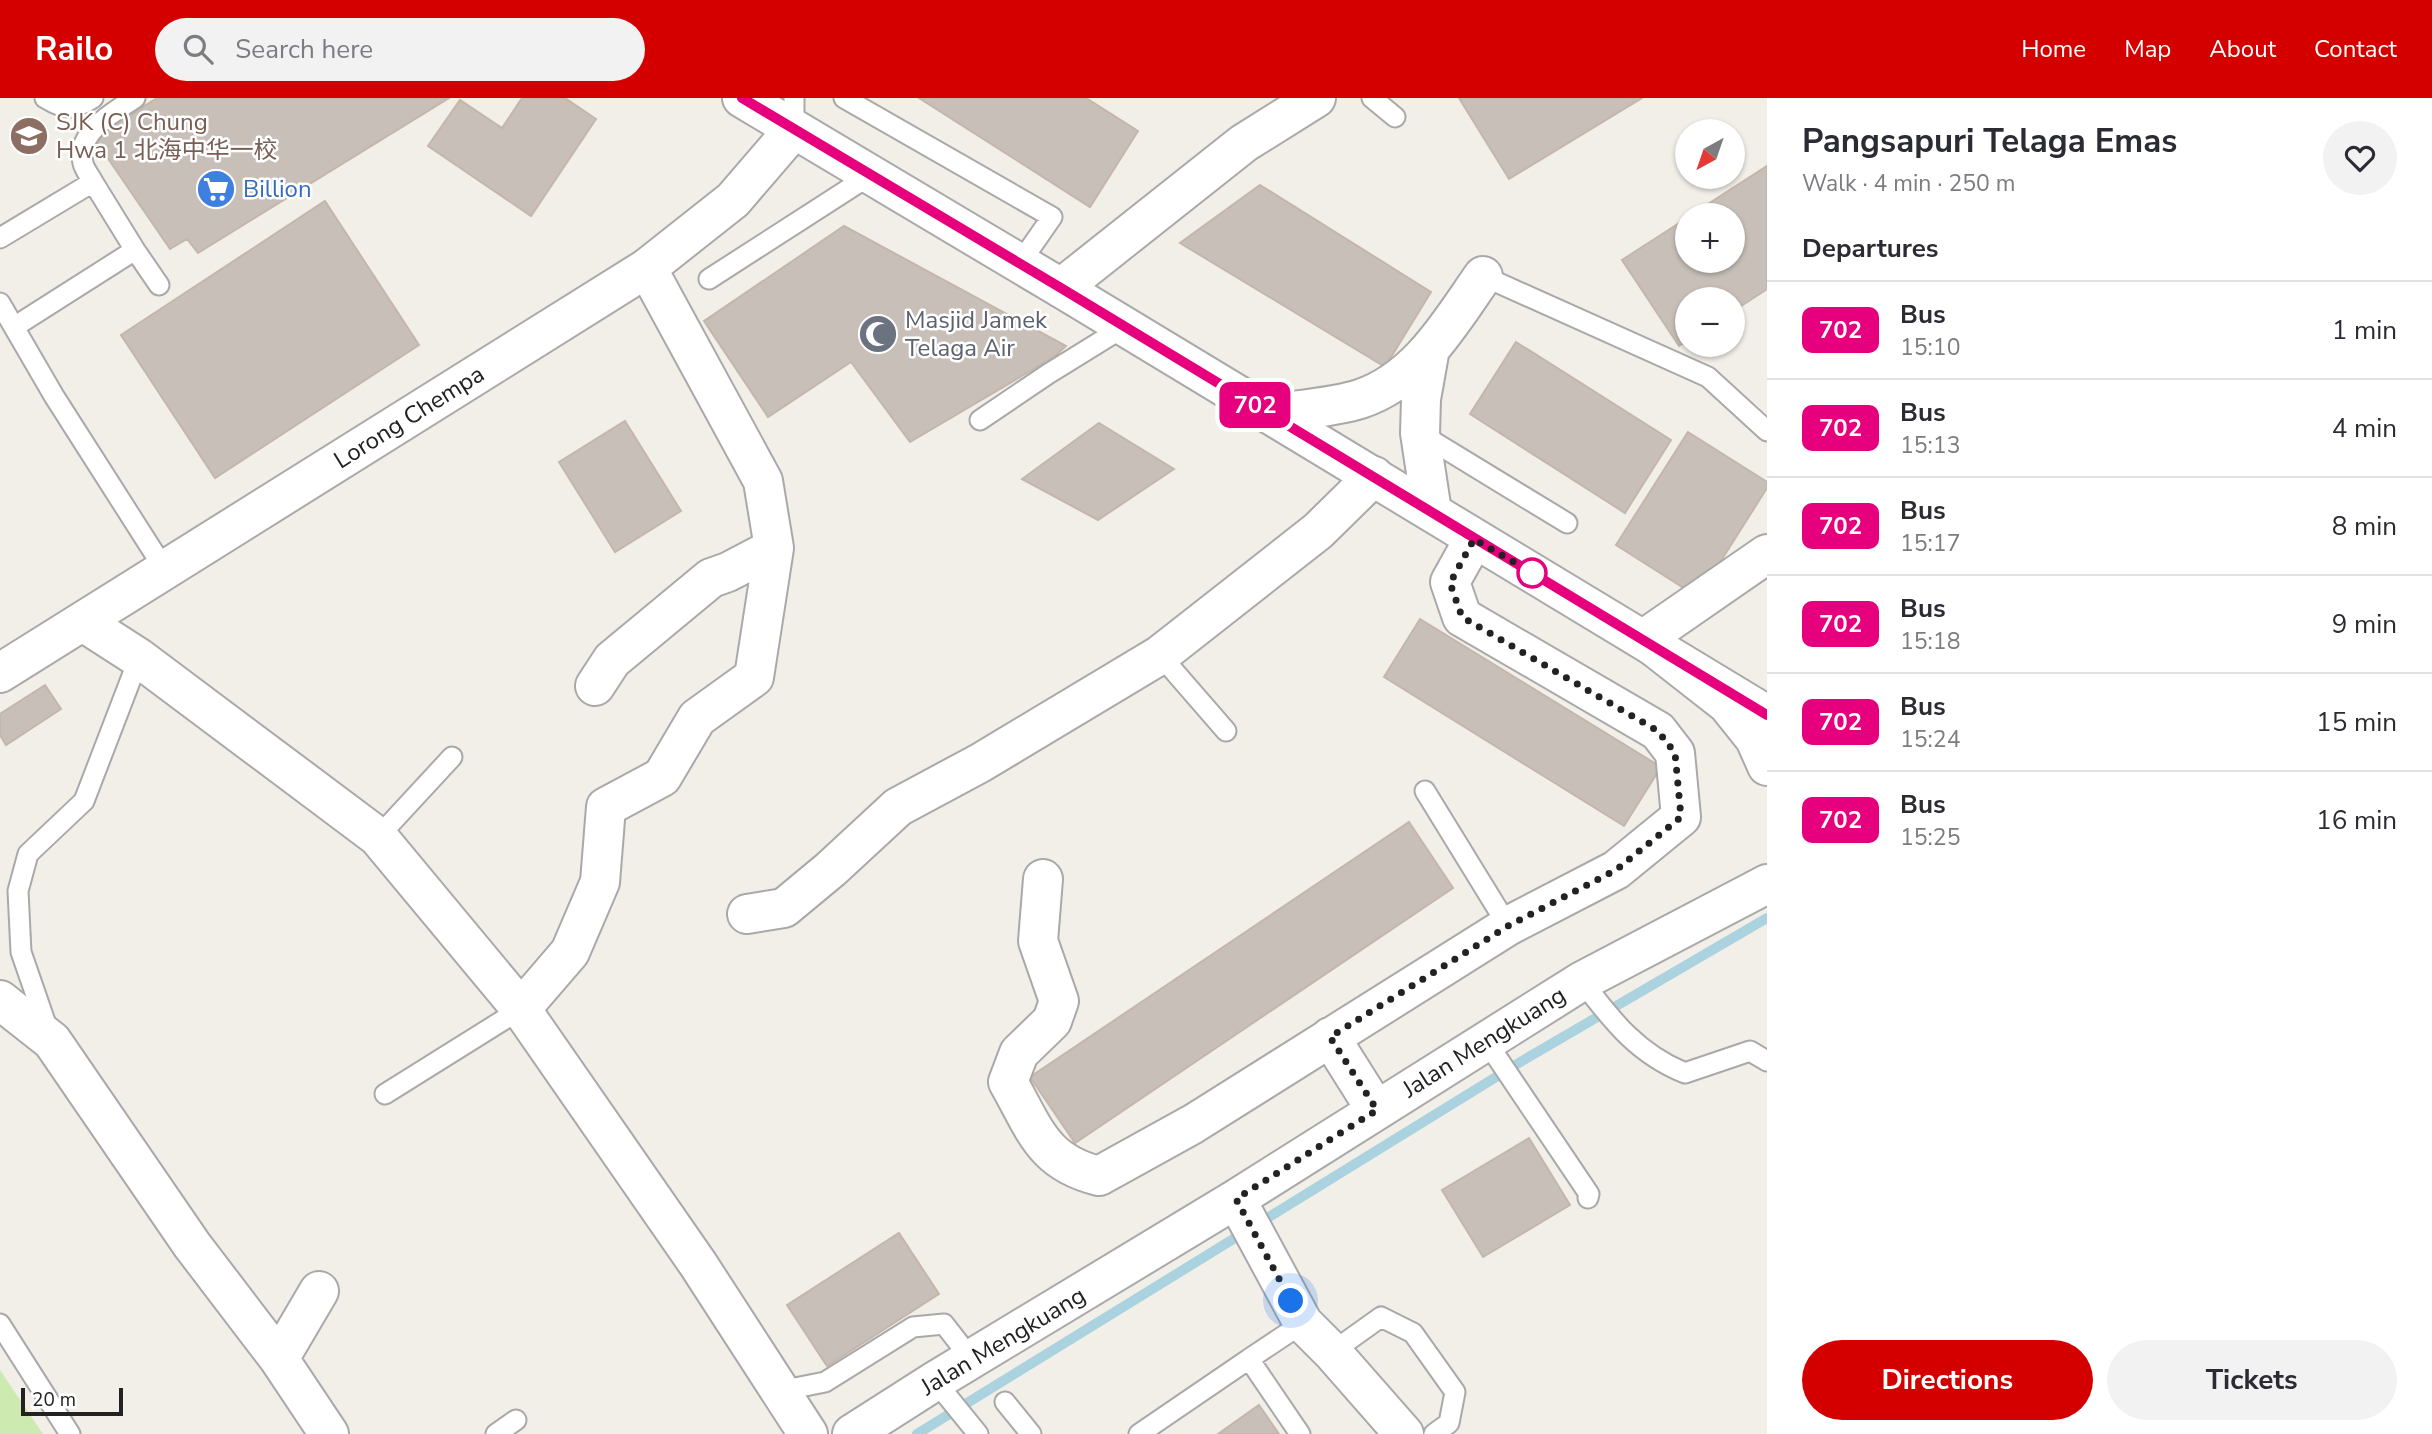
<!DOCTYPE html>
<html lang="en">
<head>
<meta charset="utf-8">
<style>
	:root { --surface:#fff; --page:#f2f2f3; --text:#2b2b33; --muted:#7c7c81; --line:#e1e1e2; --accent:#d40000 }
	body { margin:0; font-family:"Nunito Sans","Noto Sans SC",sans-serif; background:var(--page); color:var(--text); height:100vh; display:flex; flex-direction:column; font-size:26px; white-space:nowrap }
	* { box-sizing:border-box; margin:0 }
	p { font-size:23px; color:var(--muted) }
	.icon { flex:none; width:38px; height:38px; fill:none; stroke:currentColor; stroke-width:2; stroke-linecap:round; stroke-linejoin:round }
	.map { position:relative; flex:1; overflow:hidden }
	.details { display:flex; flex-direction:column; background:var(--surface); width:665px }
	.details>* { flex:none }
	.badge { padding:0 14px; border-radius:10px; font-size:24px; line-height:46px }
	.needle { width:46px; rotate:220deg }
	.fabs { position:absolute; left:1675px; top:21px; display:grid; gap:14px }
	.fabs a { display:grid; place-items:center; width:70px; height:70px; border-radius:50%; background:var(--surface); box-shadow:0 2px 5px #0004; font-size:35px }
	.scale { position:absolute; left:21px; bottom:18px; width:102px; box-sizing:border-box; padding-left:7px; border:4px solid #222; border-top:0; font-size:19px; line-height:24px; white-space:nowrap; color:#222; -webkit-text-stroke:5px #fff; paint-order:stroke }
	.you { position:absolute; width:35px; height:35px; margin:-18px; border:5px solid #fff; border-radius:50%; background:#1a73e8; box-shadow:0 0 0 10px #1a73e833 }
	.map>.badge { position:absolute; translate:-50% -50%; box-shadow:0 0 0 4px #fff }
	h2 { padding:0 35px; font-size:26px; line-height:63px }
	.round { display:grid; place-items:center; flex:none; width:74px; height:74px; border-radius:37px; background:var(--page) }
	.head { display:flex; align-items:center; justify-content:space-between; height:119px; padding:0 35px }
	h1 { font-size:33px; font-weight:700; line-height:52px }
	.action { display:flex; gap:14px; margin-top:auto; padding:14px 35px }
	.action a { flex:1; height:80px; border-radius:42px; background:var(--accent); color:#fff; font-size:28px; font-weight:700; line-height:80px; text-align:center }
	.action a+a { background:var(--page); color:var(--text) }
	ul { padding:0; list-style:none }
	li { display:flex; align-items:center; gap:21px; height:98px; padding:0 35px; border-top:2px solid var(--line) }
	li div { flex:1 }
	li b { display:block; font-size:26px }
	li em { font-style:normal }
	li .badge { min-width:77px; font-weight:700; text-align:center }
	header { display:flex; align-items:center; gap:42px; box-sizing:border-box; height:98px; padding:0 35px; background:var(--accent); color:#fff }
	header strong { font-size:33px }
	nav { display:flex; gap:38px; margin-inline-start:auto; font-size:24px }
	.search { width:490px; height:63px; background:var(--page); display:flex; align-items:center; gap:18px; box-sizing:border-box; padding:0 24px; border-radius:38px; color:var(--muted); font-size:26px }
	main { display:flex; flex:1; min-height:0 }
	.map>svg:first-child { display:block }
	.grass { fill:#cdebb0 }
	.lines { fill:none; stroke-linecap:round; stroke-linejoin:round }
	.stream { stroke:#aad3df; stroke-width:10 }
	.building { fill:#c7bfb8; stroke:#c4b6ab; stroke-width:2 }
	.service-casing { stroke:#a9a9a9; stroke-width:23 }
	.minor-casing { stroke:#a9a9a9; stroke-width:42 }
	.tertiary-casing { stroke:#a9a9a9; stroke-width:42 }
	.service { stroke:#fff; stroke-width:19 }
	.minor { stroke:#fff; stroke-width:38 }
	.tertiary { stroke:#fff; stroke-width:38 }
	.line-casing { stroke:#fff; stroke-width:16 }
	.line { stroke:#e6007e; stroke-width:10 }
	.walk { stroke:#222; stroke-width:7; stroke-dasharray:0 12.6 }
	.stop-dot { fill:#fff; stroke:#e6007e; stroke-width:3.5 }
	.labels { text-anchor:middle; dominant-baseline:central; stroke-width:5; stroke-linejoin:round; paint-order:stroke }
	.education-label { font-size:24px; fill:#785e54; stroke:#fff; text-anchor:start }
	.shop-label { font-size:24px; fill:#366cbe; stroke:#fff; text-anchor:start }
	.worship-label { font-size:24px; fill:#5b616d; stroke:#fff; text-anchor:start }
	.street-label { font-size:24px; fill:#222; stroke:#fff }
</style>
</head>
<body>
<header>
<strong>Railo</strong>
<div class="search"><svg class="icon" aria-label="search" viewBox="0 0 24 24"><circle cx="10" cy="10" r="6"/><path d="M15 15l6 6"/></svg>Search here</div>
<nav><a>Home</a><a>Map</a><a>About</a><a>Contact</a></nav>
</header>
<main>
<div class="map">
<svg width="1767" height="1336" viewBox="0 0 1767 1336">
	<rect width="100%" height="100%" fill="#f2efe9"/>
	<!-- grass -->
	<path class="grass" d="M 0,1272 L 43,1336 L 0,1336 Z"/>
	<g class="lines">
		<!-- stream -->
		<path class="stream" d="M 917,1336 L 1522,963 L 1767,820"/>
	</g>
	<!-- building -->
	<path class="building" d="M 157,0 L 449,0 L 198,155 L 187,141 L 170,151 L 94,40 Z
		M 522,0 L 565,0 L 596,21 L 531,118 L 428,48 L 460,2 L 502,30 Z
		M 919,0 L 1086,0 L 1138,33 L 1090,109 Z
		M 1459,0 L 1642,0 L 1509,81 Z
		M 1767,68 L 1767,191 L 1732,214 L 1732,201 L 1687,201 L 1687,243 L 1679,248 L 1622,162 L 1687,120 L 1687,163 L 1732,163 L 1732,117 L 1691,117 Z
		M 1260,87 L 1431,194 L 1385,269 L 1180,145 Z
		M 325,103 L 419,247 L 215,380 L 121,237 Z
		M 844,128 L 1066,248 L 1054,259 L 910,344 L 851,264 L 768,319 L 704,223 Z
		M 1516,244 L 1671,342 L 1625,415 L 1470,316 Z
		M 625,323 L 681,413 L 615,454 L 559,364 Z
		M 1099,325 L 1174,371 L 1098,422 L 1022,381 Z
		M 1688,334 L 1767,384 L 1767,390 L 1698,499 L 1616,447 Z
		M 1420,521 L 1661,669 L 1624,728 L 1384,579 Z
		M 45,587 L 61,611 L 6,647 L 0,637 L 0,616 Z
		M 1409,724 L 1453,790 L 1075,1045 L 1030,979 Z
		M 1529,1040 L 1570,1107 L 1483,1159 L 1442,1092 Z
		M 899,1135 L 939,1196 L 827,1268 L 787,1207 Z
		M 1259,1307 L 1279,1336 L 1218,1336 Z"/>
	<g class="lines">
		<!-- service casing -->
		<g class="service-casing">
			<path id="service" d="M 45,0 C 66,13 74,12 93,0
				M 844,0 L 1052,119 L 1020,165
				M 1372,0 L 1395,19
				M 794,31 L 794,0
				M 0,140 L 93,84 C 90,78 84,71 83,65 C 75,35 115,13 135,0
				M 135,152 L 159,187
				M 1483,178 L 1708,279 L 1767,333
				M 709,181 L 872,76
				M 0,205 L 54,298 L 165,472
				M 14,229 L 135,152 L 93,84
				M 980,322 L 1048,276 L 1124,229
				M 1421,336 L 1567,425
				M 1160,557 L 1226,633
				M 1425,693 L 1508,828
				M 378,739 L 452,659
				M 1582,883 C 1612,923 1638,956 1685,975 L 1750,953 L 1767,963
				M 49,935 L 21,854 L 18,793 L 28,756 L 84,703 L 139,560
				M 1486,943 L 1589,1096 L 1588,1100
				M 385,996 L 521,911
				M 0,1226 L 70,1336
				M 1332,1254 L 1381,1219 L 1413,1235 L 1455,1294 L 1449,1325 L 1434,1336
				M 935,1283 L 978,1336
				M 780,1293 L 825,1284 L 913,1229 L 944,1226 L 972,1262
				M 1005,1304 L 1031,1336
				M 496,1336 L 516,1322
				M 1139,1336 L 1249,1261
				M 1300,1336 L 1249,1261 L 1303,1225"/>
		</g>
		<!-- minor casing -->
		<g class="minor-casing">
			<path id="minor" d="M 1061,190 L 1244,45 L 1316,0
				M 1429,256 L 1421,301 L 1420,335 L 1432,414
				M 1270,316 C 1296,312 1336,309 1360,301 C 1418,282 1450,225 1483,178
				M 1767,456 L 1644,541 L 1727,606 L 1755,641 L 1767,668
				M 83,524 L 139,560 L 378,739 L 521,911 L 698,1166 L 808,1336
				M 595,588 L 612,562 L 711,480 L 728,474 L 774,450
				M 1043,781 L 1038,843 L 1059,903 L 1052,923 L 1019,955 L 1008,984 C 1035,1031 1042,1064 1099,1078 L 1193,1026 L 1508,828 L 1616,772 L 1681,719 L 1675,655 L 1658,633 L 1462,519 L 1450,484 L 1474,441
				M 747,816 L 784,810 L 831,771 L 898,709 L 980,665 L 1160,557 L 1318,433 L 1374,378
				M 0,902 L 52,943 L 192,1147 L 279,1261 L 329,1336
				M 521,911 L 570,854 L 600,784 L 606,709 L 662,679 L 697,620 L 754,579 L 774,450 L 763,383 L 647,170
				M 1330,939 L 1376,1012
				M 1236,1101 L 1303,1225 L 1332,1254 L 1404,1336
				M 279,1261 L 319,1193
				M 852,1336 L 935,1283 L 1236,1101 L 1582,883 L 1767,786"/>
		</g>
		<!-- tertiary casing -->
		<g class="tertiary-casing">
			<path id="tertiary" d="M 742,0 L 1061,190 L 1767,617
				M 0,575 L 647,170 L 733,102 L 794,31"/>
		</g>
		<!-- service -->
		<use href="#service" class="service"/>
		<!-- minor -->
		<use href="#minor" class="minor"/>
		<!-- tertiary -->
		<use href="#tertiary" class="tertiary"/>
	</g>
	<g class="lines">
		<!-- line casing -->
		<g class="line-casing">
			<path id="line" d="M 742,0 L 1061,190 L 1767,617"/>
		</g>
		<!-- line -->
		<use href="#line" class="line"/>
		<!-- walk -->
		<path class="walk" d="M 1291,1203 L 1236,1101 L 1377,1012 L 1330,939 L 1508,828 L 1616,772 L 1681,719 L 1675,655 L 1658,633 L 1462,519 L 1450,485 L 1474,441 L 1538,478 L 1532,475"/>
	</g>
	<!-- icons -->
	<defs>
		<g id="school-disc" transform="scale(2.0125)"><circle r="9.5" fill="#8d6e63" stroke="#fff"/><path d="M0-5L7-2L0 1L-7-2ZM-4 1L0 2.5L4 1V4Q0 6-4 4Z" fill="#fff"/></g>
		<g id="supermarket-disc" transform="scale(2.0125)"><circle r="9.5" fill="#3f7fe0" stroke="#fff"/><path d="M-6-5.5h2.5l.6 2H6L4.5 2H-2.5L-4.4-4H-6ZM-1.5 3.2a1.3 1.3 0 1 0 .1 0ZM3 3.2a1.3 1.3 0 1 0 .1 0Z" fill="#fff"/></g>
		<g id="mosque-disc" transform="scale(2.0125)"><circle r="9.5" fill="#6b7280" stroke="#fff"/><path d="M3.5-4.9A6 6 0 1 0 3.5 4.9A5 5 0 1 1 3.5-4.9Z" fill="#fff"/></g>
	</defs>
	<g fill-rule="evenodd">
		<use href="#school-disc" x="29" y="38"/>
		<use href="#supermarket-disc" x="216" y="91"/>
		<use href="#mosque-disc" x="878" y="236"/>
	</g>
	<!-- markers -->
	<circle class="stop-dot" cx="1532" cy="475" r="14"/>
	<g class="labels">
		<!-- education labels -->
		<g class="education-label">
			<text x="56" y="24">SJK (C) Chung<tspan x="56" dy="28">Hwa 1 北海中华一校</tspan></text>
		</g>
		<!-- shop labels -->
		<g class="shop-label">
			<text x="243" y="91">Billion</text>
		</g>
		<!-- worship labels -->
		<g class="worship-label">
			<text x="905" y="222">Masjid Jamek<tspan x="905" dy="28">Telaga Air</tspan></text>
		</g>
		<!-- street labels -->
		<g class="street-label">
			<text transform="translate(409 319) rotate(-32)">Lorong Chempa</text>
			<text transform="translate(1484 944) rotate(-32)">Jalan Mengkuang</text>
			<text transform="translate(1003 1243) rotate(-31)">Jalan Mengkuang</text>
		</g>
	</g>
</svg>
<div class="fabs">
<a><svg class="needle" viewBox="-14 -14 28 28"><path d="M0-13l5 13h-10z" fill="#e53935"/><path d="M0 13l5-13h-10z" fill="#7c7c81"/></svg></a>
<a>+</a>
<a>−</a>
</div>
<div class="scale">20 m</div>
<div class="you" style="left:1291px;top:1203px"></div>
<b class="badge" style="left:1255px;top:307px;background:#e6007e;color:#fff">702</b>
</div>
<section class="details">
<div class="head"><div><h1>Pangsapuri Telaga Emas</h1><p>Walk · 4 min · 250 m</p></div><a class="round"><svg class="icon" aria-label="heart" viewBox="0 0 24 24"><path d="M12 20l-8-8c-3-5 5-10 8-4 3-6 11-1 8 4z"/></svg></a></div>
<h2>Departures</h2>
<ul>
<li><span class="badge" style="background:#e6007e;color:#fff">702</span><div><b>Bus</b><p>15:10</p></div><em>1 min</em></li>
<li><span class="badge" style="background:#e6007e;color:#fff">702</span><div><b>Bus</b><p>15:13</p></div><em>4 min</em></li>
<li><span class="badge" style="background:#e6007e;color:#fff">702</span><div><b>Bus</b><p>15:17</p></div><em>8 min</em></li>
<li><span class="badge" style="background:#e6007e;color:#fff">702</span><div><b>Bus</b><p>15:18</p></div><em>9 min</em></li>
<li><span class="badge" style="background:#e6007e;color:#fff">702</span><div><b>Bus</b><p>15:24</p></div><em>15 min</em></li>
<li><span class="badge" style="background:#e6007e;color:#fff">702</span><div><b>Bus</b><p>15:25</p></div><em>16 min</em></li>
</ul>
<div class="action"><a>Directions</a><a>Tickets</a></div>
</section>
</main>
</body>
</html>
